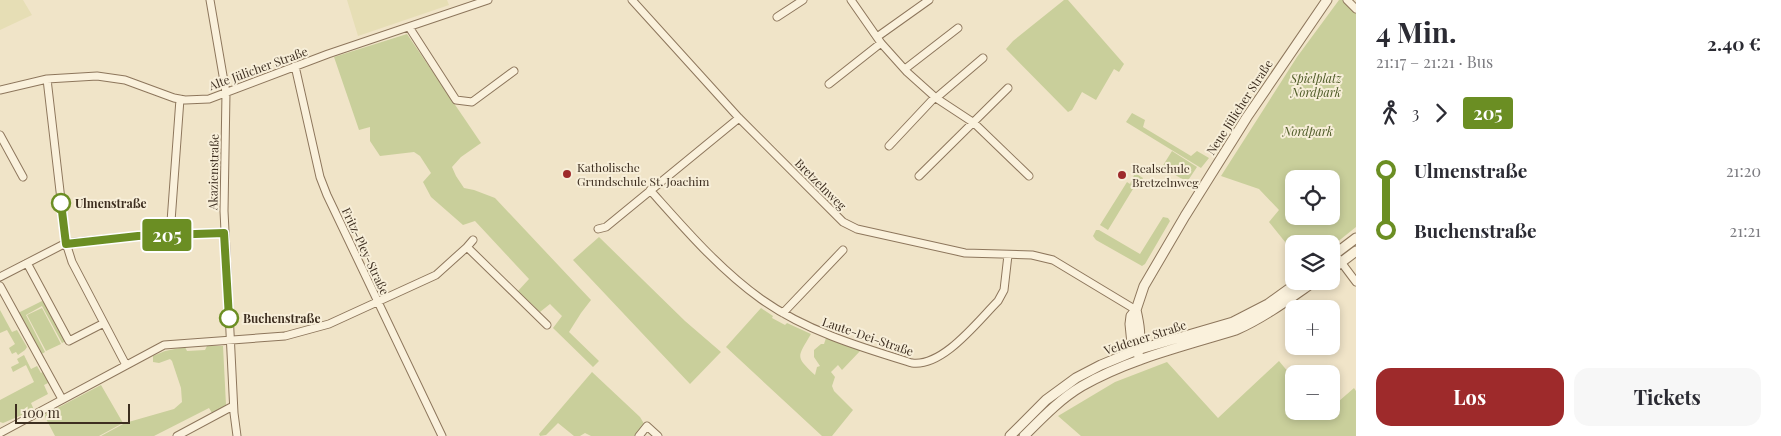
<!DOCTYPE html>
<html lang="de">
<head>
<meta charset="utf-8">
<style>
	:root { --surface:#fff; --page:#f7f7f7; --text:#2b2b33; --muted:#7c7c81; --accent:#9e2a2b }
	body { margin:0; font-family:"Playfair Display",serif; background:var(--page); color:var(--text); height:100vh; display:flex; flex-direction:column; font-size:19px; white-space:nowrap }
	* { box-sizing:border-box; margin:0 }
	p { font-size:16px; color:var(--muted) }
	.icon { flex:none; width:28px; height:28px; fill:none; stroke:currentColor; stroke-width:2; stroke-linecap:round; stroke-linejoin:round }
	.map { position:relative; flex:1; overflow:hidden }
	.drawer { display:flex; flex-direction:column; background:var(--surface); width:425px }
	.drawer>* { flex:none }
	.badge { padding:0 10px; border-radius:4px; font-size:18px; line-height:32px }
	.controls { position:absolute; left:1285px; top:170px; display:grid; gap:10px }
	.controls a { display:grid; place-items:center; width:55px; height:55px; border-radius:10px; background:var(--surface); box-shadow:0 2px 8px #0003; font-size:25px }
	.scale { position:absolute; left:15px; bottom:12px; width:115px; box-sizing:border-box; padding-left:5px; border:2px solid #3d2e20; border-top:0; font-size:14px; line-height:18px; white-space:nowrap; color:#3d2e20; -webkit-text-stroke:4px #f7eed8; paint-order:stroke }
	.map>.badge { position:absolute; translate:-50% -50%; box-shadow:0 0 0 2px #fff }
	.legs { display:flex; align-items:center; gap:8px; height:55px; padding:0 20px; font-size:16px }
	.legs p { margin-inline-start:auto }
	.head { display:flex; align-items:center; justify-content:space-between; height:85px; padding:0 20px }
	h1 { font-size:28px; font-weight:700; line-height:38px }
	.button { display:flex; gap:10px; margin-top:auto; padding:10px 20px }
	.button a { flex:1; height:58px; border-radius:15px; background:var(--accent); color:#fff; font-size:20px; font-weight:700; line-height:58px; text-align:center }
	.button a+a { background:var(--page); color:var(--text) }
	ul { padding:0 20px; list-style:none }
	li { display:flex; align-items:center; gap:18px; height:60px; font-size:19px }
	li i { display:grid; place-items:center; width:8px; height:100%; margin:0 6px; background:currentColor }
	li i::after { content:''; width:12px; height:12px; margin:-6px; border:4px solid; border-radius:50%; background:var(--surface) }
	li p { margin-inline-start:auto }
	li:first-child i { background:linear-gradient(#0000 50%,currentColor 0) }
	li:last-child i { background:linear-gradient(currentColor 50%,#0000 0) }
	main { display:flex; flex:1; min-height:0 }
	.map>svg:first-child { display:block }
	.farmland { fill:#e6deb5 }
	.green { fill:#c9cf9b; fill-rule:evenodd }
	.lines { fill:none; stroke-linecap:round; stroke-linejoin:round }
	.minor-casing { stroke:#8d765c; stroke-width:9 }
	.tertiary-casing { stroke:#8d765c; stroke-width:11 }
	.minor { stroke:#faf1dc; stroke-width:7 }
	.tertiary { stroke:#faf1dc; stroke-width:9 }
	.line-1-casing { stroke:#fff; stroke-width:11 }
	.line-1 { stroke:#6b8e23; stroke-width:8 }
	.poi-dot { fill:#9e2a2b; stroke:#f7eed8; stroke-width:2 }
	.stop-1-dot { fill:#fff; stroke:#6b8e23; stroke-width:2.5 }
	.labels { text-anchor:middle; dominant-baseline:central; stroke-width:4; stroke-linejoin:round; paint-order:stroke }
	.street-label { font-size:12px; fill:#3d2e20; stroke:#f7eed8 }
	.park-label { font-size:12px; font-style:italic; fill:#4d5a26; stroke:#f7eed8 }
	.poi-label { font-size:12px; fill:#3d2e20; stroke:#f7eed8; text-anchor:start }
	.stop-label { font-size:12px; font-weight:bold; fill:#3d2e20; stroke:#f7eed8; text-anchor:start }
</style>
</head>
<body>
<main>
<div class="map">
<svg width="1356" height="436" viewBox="0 0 1356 436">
	<rect width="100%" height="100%" fill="#f0e4c8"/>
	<!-- farmland -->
	<path class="farmland" d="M 0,0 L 23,0 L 32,15 L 0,30 Z
		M 347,0 L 447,0 L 449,5 L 358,36 Z"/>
	<!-- green -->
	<path class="green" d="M 1064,0 L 1068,0 L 1124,64 L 1119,72 L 1114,69 L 1096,100 L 1082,92 L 1072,110 L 1068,112 L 1006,49 L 1013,41 Z
		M 1339,0 L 1345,0 L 1356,11 L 1356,227 L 1331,247 L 1331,244 L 1294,244 L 1294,253 L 1269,222 L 1279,210 L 1259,189 L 1221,176 L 1297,57 ZM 1294,179 L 1331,179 L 1331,216 L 1294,216 Z
		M 407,34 L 481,143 L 461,157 L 452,167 L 456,176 L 464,188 L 474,190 L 495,198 L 591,300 L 581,313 L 569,332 L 599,361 L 593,367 L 553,328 L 562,316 L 550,304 L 540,312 L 518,291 L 529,279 L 475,221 L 463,225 L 431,197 L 423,182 L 431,173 L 420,156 L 414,152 L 380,156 L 370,141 L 370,127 L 359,130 L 334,57 Z
		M 1132,113 L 1145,120 L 1143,127 L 1191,156 L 1197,151 L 1209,158 L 1201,168 L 1126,122 Z
		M 1172,151 L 1197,167 L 1187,182 L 1162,167 Z
		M 1135,173 L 1143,178 L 1137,188 L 1133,189 L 1108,230 L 1100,225 L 1127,182 L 1130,184 Z
		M 1163,217 L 1168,218 L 1170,221 L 1145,264 L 1142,266 L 1096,240 L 1093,236 L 1096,230 L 1099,230 L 1140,254 Z
		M 599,237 L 685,321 L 721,352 L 690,384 L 573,260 Z
		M 44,300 L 66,341 L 62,343 L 42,306 L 26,315 L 45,352 L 40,355 L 18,313 Z
		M 42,308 L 61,344 L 46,351 L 27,315 Z
		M 761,308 L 773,316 L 772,318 L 785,325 L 787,323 L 811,334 C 797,358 795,356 815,375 L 817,367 L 820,366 L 814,357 L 814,350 L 821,344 L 824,344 L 826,338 L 861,350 L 842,370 L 838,365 L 831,372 L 835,377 L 832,386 L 834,391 L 853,410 L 832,436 L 822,436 L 726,347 Z
		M 0,310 L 12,332 L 17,330 L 27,347 L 25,350 L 18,355 L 16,352 L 12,354 L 9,348 L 15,344 L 7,330 L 0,333 Z
		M 207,346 L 223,346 L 226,405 L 212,413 L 209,408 L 154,436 L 101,436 L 125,423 L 174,409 L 182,402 L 181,388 L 172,361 L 170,359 L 159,363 L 153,362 L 153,356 L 165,351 L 185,347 L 187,351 L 205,350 Z
		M 24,355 L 31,369 L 37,366 L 41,373 L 44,371 L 55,390 L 53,391 L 48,383 L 44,385 L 48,394 L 31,403 L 34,410 L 3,423 L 0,422 L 0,400 L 34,382 L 26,365 L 13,372 L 11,367 L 19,363 L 17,359 Z
		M 1279,361 L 1294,379 L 1294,411 L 1321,411 L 1324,414 L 1327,411 L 1331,411 L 1331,408 L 1354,388 L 1356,391 L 1356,436 L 1081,436 L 1058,416 L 1115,382 L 1167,362 L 1218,418 Z
		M 592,372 L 640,417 L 646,427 L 638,436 L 591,436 L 585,433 L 580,436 L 574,436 L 558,423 L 546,435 L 540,436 L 539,434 Z
		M 101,385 L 123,423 L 99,436 L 55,436 L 44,415 Z"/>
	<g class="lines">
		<!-- minor casing -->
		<g class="minor-casing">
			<path id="minor" d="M 210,0 L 226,93 L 224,211 L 234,413 L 237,436
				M 632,0 L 739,118 L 843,222 L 857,229 L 965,253 L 1032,255 L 1053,260 L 1136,310
				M 851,0 L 881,43 L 907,72 L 936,98 L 974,123 L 1029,176
				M 1347,0 L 1356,9
				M 777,17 L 803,0
				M 409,27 L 456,100 L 472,102 L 514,71
				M 877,37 L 929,0
				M 295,66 L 320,177 L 327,195 L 442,436
				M 905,69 L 958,28
				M 47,79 L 66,243 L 72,262 L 126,365
				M 829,84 L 881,43
				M 0,90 L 47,79 L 97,76 L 125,80 L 174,98 L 185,100 L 209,99 L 328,54 L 488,0
				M 936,98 L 983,58
				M 0,135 L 23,177
				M 889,146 L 935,97
				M 919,176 L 1008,88
				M 650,190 C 684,228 719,269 761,299 C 806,331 860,347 912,363 C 943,367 977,322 998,301 L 1004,290 L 1008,255
				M 598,229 L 606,227 L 739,118
				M 170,235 L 180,99
				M 467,247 L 473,240
				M 1335,254 L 1356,282
				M 27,263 L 69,341 L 104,323
				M 0,277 L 66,243 L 138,236 L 225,233
				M 0,286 L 62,399
				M 783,313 L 843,250
				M 0,433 L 164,345 L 285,336 L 329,324 L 436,275 L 467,247 L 547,325
				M 177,436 L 233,406
				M 639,436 L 647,426 L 658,436"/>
		</g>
		<!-- tertiary casing -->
		<g class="tertiary-casing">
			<path id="tertiary" d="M 1331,257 L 1356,238
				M 1331,270 L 1356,251
				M 1136,310 C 1139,323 1142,338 1137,350
				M 1140,360 L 1137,350 L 1132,344 L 1130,324 L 1131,316 L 1136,310 L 1144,286 L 1185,216 L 1247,117 L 1327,0
				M 1010,436 L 1046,400 L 1076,378 L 1101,365 L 1137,350 L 1233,322 L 1268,304 L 1300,281
				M 1024,436 C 1042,418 1060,399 1082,386 C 1129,359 1184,346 1236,330 C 1265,317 1289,299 1315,281"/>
		</g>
		<!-- minor -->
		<use href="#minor" class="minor"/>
		<!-- tertiary -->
		<use href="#tertiary" class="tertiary"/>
	</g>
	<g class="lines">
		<!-- line-1 casing -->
		<g class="line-1-casing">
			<path id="line-1" d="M 61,203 L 66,244 L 138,236 L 224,233 L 229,318"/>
		</g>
		<!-- line-1 -->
		<use href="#line-1" class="line-1"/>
	</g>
	<!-- markers -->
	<g class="poi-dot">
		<circle cx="567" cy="174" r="5"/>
		<circle cx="1122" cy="175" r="5"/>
	</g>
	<g class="stop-1-dot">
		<circle cx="61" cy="203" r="9"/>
		<circle cx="229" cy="318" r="9"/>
	</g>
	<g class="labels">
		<!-- street labels -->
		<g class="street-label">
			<text transform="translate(258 68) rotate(-20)">Alte Jülicher Straße</text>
			<text transform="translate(1239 107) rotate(-57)">Neue Jülicher Straße</text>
			<text transform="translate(213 172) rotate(-89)">Akazienstraße</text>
			<text transform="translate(821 184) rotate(45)">Bretzelnweg</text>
			<text transform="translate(366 251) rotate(65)">Fritz-Pley-Straße</text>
			<text transform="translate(868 336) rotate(19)">Laute-Dei-Straße</text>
			<text transform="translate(1145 337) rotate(-18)">Veldener Straße</text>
		</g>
		<!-- park labels -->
		<g class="park-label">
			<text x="1316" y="78">Spielplatz<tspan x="1316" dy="14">Nordpark</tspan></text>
			<text x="1308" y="131">Nordpark</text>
		</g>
		<!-- poi labels -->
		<g class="poi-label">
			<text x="577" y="167">Katholische<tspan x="577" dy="14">Grundschule St. Joachim</tspan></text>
			<text x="1132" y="168">Realschule<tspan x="1132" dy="14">Bretzelnweg</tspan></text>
		</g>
		<!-- stop labels -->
		<g class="stop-label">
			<text x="75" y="203">Ulmenstraße</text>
			<text x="243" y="318">Buchenstraße</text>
		</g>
	</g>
</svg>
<div class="controls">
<a><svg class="icon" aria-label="locate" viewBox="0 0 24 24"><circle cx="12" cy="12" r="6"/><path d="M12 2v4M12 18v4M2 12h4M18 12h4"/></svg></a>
<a><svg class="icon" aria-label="layers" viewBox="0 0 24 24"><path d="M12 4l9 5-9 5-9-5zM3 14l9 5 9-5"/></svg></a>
<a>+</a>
<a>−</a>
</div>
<div class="scale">100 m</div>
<b class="badge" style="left:167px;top:235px;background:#6b8e23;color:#fff">205</b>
</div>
<section class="drawer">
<div class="head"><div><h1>4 Min.</h1><p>21:17 – 21:21 · Bus</p></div><b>2.40 €</b></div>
<div class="legs"><svg class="icon" aria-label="walk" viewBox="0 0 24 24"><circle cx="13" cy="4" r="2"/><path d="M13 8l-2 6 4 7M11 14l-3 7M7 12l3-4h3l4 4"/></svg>3<svg class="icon" aria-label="forward" viewBox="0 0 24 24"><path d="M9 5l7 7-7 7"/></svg><b class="badge" style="background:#6b8e23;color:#fff">205</b></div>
<ul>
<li><i style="color:#6b8e23"></i><b>Ulmenstraße</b><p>21:20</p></li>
<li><i style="color:#6b8e23"></i><b>Buchenstraße</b><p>21:21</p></li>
</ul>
<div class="button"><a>Los</a><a>Tickets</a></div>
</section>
</main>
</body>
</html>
